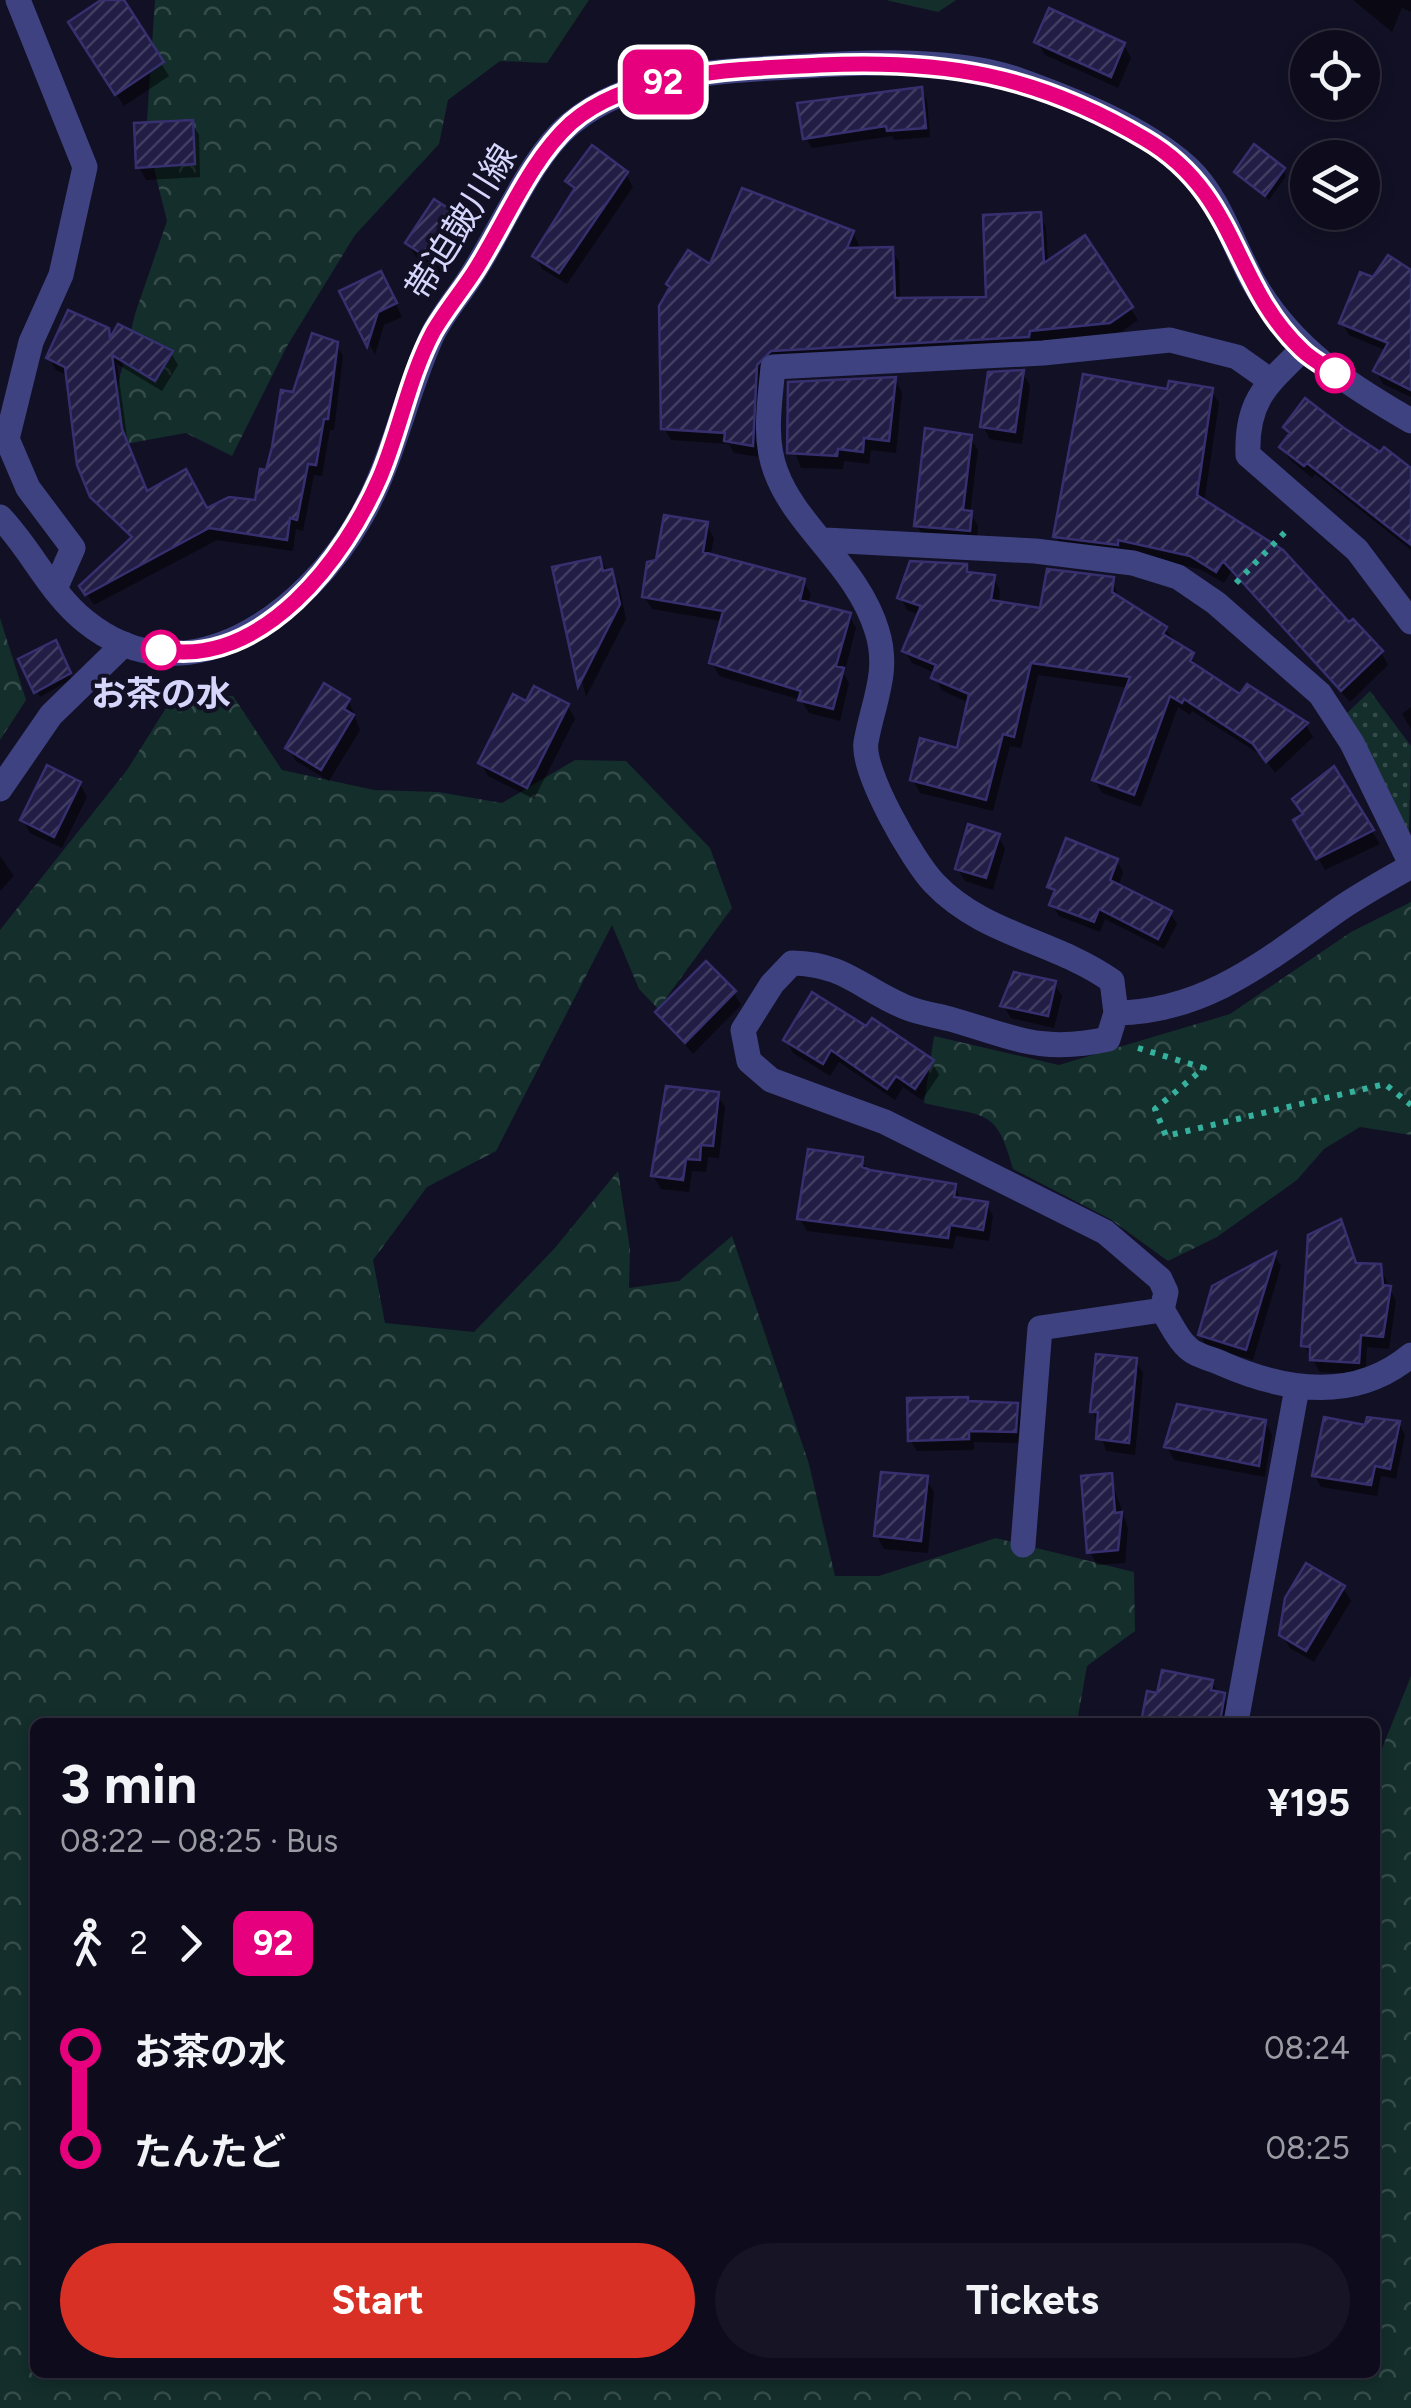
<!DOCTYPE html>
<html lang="en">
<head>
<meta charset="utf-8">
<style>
	:root { --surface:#0e0c1c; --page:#171525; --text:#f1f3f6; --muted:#9b9ba3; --line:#2e2c3b; --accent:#d93025 }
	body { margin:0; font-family:Figtree,"Noto Sans JP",sans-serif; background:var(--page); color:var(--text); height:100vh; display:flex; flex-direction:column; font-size:38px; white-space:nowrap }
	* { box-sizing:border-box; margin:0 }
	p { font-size:32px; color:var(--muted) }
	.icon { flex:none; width:55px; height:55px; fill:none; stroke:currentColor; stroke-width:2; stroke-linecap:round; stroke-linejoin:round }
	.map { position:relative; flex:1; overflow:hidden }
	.sheet { position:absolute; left:30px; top:1718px; width:1350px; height:660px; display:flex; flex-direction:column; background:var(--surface); border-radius:15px; box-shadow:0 5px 15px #0003,0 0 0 2px var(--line) }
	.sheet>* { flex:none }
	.badge { padding:0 20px; border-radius:15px; font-size:35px; line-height:65px }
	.tools { position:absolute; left:1290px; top:30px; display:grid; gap:20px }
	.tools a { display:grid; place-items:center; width:90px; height:90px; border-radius:50%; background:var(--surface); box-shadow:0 5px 15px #0003,0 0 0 2px var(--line); font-size:50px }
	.map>.badge { position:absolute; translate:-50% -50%; box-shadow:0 0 0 5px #fff }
	.legs { display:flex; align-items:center; gap:15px; height:110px; padding:0 30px; font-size:32px }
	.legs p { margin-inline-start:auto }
	.headline { display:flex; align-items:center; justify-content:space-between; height:170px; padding:0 30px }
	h1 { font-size:55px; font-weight:700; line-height:75px }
	.primary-button { display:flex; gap:20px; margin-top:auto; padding:20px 30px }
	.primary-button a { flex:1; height:115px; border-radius:60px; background:var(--accent); color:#fff; font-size:40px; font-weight:700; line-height:115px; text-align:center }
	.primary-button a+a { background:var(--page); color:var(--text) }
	ul { padding:0 30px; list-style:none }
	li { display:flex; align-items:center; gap:35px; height:100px; font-size:38px }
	li i { display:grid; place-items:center; width:15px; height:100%; margin:0 12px; background:currentColor }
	li i::after { content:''; width:25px; height:25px; margin:-12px; border:8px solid; border-radius:50%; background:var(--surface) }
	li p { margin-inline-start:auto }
	li:first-child i { background:linear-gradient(#0000 50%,currentColor 0) }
	li:last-child i { background:linear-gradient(currentColor 50%,#0000 0) }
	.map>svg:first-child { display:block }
	.forest { fill:url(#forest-crowns) }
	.park { fill:url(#park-dots) }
	.shadow { fill:#0007 }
	.building { fill:url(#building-hatch); stroke:#36306f; stroke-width:2.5 }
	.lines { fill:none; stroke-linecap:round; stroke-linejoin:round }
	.path { stroke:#36b19d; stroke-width:6; stroke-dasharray:5 8; stroke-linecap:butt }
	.minor { stroke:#3e4281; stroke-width:25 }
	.tertiary { stroke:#3e4281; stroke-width:25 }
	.line-1-casing { stroke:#fff; stroke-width:22 }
	.line-1 { stroke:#e6007e; stroke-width:15 }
	.stop-1-dot { fill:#fff; stroke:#e6007e; stroke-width:5 }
	.labels { text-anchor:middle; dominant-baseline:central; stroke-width:8; stroke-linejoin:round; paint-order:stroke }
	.street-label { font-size:35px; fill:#d6d6fd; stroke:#121025 }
	.stop-label { font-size:35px; font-weight:bold; fill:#d6d6fd; stroke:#121025 }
</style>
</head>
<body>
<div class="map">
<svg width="1411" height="2408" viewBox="0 0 1411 2408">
	<defs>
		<pattern id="forest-crowns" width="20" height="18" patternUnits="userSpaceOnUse" patternTransform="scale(2.5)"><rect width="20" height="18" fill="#132e2b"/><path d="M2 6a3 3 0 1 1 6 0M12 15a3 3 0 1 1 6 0" fill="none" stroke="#354c4b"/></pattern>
		<pattern id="park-dots" width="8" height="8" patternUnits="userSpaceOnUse" patternTransform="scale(2.5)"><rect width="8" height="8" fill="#132e2b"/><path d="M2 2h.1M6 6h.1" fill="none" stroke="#354c4b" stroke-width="1.8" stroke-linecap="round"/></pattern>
		<pattern id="building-hatch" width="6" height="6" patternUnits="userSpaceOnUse" patternTransform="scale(2.5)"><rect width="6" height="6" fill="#211d45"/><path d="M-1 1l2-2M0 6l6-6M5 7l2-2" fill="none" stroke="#403d61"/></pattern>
	</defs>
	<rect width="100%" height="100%" fill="#121025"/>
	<!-- forest -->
	<path class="forest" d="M 155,0 L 589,0 L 547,63 L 500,61 L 448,100 L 439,144 L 355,235 L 287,346 L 232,456 L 186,433 L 125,444 L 110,419 L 135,314 L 167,221 L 146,136 Z
		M 886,0 L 956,0 L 938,12 Z
		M 0,618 L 26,700 L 0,740 Z
		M 233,696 L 282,770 L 374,790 L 438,792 L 502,803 L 575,760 L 626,761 L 710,848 L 732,908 L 658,1009 L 639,989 L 612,925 L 496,1151 L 427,1187 L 373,1260 L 385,1323 L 474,1332 L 554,1249 L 618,1171 L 630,1249 L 629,1288 L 679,1281 L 732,1236 L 809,1464 L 835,1576 L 879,1576 L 996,1538 L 1134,1572 L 1135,1631 L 1087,1666 L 1077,1722 L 35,1722 L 35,2372 L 1375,2372 L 1375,1766 L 1411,1676 L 1411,2408 L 0,2408 L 0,930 L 127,770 L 173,697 Z
		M 1411,902 L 1411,1135 L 1360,1127 L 1324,1149 L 1297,1180 L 1217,1237 L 1168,1261 L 1110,1219 L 1013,1169 C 996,1105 984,1118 924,1103 L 934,1036 L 1059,1065 L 1230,1014 L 1351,932 Z"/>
	<!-- park -->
	<path class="park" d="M 1370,691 L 1411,746 L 1409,832 L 1346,714 Z"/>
	<!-- shadow -->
	<path class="shadow" d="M 106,0 L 121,0 L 169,76 L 124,106 L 79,35 Z
		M 1353,0 L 1411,0 L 1411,12 L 1402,8 L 1392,32 Z
		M 1037,42 L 1124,45 L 1131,58 L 1118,88 L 1045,55 Z
		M 921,90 L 927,100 L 930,137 L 895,140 L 892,136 L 812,148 L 806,138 Z
		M 191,122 L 199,135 L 200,177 L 146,180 L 139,167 Z
		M 1283,170 L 1286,176 L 1269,200 L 1237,172 Z
		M 626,174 L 633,187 L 567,284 L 542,269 L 535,256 L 575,192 L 568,181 Z
		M 1039,215 L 1046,227 L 1048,263 L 1085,239 L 1138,320 L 1117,335 L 762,378 L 759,457 L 734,453 L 729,444 L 671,440 L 664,428 L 712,268 L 853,233 L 859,245 L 857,250 L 892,250 L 899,262 L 900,301 L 988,299 Z
		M 461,220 L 469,233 L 442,274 L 415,256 L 408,243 Z
		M 1411,273 L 1411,397 L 1383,384 L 1376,371 L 1387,351 L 1349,335 L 1342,323 L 1373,280 Z
		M 388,287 L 402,317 L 384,325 L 375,355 L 343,292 Z
		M 107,330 L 112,339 L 171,353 L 178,365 L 162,391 L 117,364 L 128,444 L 148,493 L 206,512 L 257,503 L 294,394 L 336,344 L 343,356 L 334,430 L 330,430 L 322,476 L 314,475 L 303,531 L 296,529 L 293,551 L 217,540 L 94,605 L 82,587 L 132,540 L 93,496 L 68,376 L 56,370 L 49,358 Z
		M 1023,373 L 1030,386 L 1022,444 L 990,439 L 983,426 Z
		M 895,379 L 902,392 L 896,453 L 871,450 L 869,464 L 844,461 L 843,469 L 801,468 L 787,432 Z
		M 1211,390 L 1219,403 L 1204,503 L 1381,652 L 1388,665 L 1350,702 L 1231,572 L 1224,583 L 1199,569 L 1125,552 L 1063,549 L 1056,536 Z
		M 1286,427 L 1411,476 L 1411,550 L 1315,474 L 1312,478 L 1290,460 L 1282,448 L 1291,436 Z
		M 970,437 L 978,450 L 970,512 L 978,526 L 977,543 L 924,538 L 917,525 Z
		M 706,525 L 714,538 L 710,557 L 803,581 L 811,594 L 808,605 L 849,615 L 856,628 L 844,674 L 849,683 L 840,721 L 809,713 L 801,700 L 719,676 L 712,663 L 722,621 L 652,609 L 644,596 L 658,562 Z
		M 599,559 L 619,585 L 626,619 L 586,697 L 555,569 Z
		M 966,566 L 971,575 L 993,577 L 1000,590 L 999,603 L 1042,611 L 1112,579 L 1119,599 L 1165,629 L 1200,668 L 1241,697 L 1306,725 L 1313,737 L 1275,773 L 1264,757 L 1192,711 L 1190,715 L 1178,707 L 1141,807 L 1102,793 L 1095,780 L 1129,688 L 1038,675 L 1021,748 L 1010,746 L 993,811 L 920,793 L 913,780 L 959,751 L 969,703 L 941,690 L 935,673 L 912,663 L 905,651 L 920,615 L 907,610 L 900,597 Z
		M 54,644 L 72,679 L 40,697 L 21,660 Z
		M 349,701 L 360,730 L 329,781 L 296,761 L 288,748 Z
		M 568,706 L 575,719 L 534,799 L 488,776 L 481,763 Z
		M 1411,707 L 1411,729 L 1402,714 Z
		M 1333,769 L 1380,844 L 1325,870 L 1297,821 L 1305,816 Z
		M 80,784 L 87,797 L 62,848 L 30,833 L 23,820 Z
		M 998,836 L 1005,849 L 993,890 L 965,881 L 957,868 Z
		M 0,856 L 14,876 L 0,891 Z
		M 1117,861 L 1123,872 L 1118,887 L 1170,913 L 1177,924 L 1164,949 L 1105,919 L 1100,932 L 1059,916 L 1052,905 L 1055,896 L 1050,886 Z
		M 1054,983 L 1062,996 L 1054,1028 L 1011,1018 L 1003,1005 Z
		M 734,993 L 741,1005 L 693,1054 L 658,1013 Z
		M 867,1029 L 932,1062 L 939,1075 L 922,1100 L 903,1087 L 895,1100 L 839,1062 L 830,1076 L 793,1053 L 786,1040 Z
		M 717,1094 L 725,1107 L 719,1158 L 708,1157 L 706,1172 L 692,1171 L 689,1192 L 661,1189 L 653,1176 Z
		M 861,1159 L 869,1173 L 955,1186 L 961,1200 L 986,1204 L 993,1216 L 989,1241 L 956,1236 L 953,1249 L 807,1231 L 800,1219 Z
		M 1340,1222 L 1357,1265 L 1380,1267 L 1396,1301 L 1389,1349 L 1367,1347 L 1365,1375 L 1320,1372 L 1304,1345 Z
		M 1275,1255 L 1281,1266 L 1253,1360 L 1207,1347 L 1200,1335 Z
		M 1135,1360 L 1143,1373 L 1135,1455 L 1106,1451 L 1093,1411 Z
		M 970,1404 L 1016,1405 L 1023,1416 L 1021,1443 L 974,1442 L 974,1450 L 917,1451 L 910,1440 Z
		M 1265,1422 L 1272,1435 L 1265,1477 L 1174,1460 L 1167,1447 Z
		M 1399,1423 L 1405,1435 L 1396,1479 L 1381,1476 L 1377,1496 L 1321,1487 L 1314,1475 L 1367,1428 Z
		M 1110,1476 L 1128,1528 L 1125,1563 L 1097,1565 L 1090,1552 Z
		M 926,1479 L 934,1492 L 928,1553 L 884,1549 L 877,1536 Z
		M 1343,1588 L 1351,1601 L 1314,1662 L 1290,1648 L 1282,1635 Z
		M 1211,1682 L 1231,1708 L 1228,1722 L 1143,1722 L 1149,1694 Z"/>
	<!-- building -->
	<path class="building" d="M 101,0 L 124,0 L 164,62 L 115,95 L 68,22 Z
		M 1049,8 L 1125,43 L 1111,77 L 1034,42 Z
		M 922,87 L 926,128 L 887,131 L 886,126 L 803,139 L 797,103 Z
		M 193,120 L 195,164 L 136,168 L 134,123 Z
		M 1254,144 L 1285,168 L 1265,196 L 1234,172 Z
		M 592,145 L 628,172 L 559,273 L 532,256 L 575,188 L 565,181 Z
		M 742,188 L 854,231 L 847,248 L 893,247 L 895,298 L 986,297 L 983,215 L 1041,212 L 1044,263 L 1085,235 L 1133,307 L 1110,323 L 1030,331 L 1029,337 L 771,351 L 757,365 L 753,446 L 724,441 L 725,433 L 661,429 L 659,306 L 670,287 L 666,284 L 688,250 L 710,264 Z
		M 434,199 L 463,218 L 434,262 L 405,243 Z
		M 1388,255 L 1411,270 L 1411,390 L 1373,371 L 1388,343 L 1339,323 L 1360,272 L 1373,277 Z
		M 381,271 L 397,303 L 378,312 L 367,347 L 339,291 Z
		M 68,310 L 109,328 L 110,338 L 118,324 L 173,351 L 155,381 L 112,355 L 122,429 L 147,491 L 186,469 L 207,508 L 229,497 L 255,500 L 260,469 L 266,470 L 272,447 L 281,390 L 293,392 L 312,333 L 338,342 L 328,419 L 324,419 L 316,465 L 308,464 L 297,520 L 290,518 L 287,540 L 209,528 L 85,595 L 79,586 L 132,537 L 90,497 L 77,465 L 65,367 L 46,358 Z
		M 1024,370 L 1015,432 L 980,427 L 988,372 Z
		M 1083,374 L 1167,389 L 1169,381 L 1213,388 L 1197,495 L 1283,550 L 1349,622 L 1353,619 L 1383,651 L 1341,691 L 1223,561 L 1216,572 L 1190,556 L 1118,540 L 1118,545 L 1053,537 Z
		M 896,377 L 889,441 L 864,438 L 863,452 L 838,449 L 837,456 L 787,453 L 788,382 Z
		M 1305,398 L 1344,428 L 1380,452 L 1384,447 L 1411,468 L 1411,545 L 1307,463 L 1304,466 L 1279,447 L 1290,433 L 1283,427 Z
		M 925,428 L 972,435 L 963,510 L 972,511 L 970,531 L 914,526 Z
		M 664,515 L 708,522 L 703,552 L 805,579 L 800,600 L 851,613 L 836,666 L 844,668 L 833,709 L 798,700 L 801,691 L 709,663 L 723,611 L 642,597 L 647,562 L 656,560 Z
		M 600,557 L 603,571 L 612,569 L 620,604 L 578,687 L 552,567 Z
		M 910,561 L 967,564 L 967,572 L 995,575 L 991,600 L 1040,608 L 1047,569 L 1114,577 L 1112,592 L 1167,627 L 1163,634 L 1194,653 L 1190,661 L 1240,694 L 1247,684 L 1308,723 L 1266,762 L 1253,744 L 1184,699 L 1182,703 L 1170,696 L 1134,795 L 1092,780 L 1130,677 L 1031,663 L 1014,737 L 1003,734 L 986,800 L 910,780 L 920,738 L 957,748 L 969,694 L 931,678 L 936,665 L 902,651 L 921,606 L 897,598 Z
		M 56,640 L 71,673 L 34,693 L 18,659 Z
		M 324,683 L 350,699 L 344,709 L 354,715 L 321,770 L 285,748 Z
		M 534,686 L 569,704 L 527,788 L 478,763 L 513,694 L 526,701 Z
		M 47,765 L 81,782 L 54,837 L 20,820 Z
		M 1334,766 L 1374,830 L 1316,859 L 1293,820 L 1303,814 L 1292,799 Z
		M 968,824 L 1000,834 L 986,878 L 955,869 Z
		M 1066,838 L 1118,859 L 1110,880 L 1172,911 L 1158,939 L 1099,909 L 1094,922 L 1049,905 L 1055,890 L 1047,887 Z
		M 706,961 L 736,991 L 685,1043 L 655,1012 Z
		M 1014,972 L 1056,981 L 1048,1016 L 1000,1006 Z
		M 812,992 L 866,1026 L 872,1018 L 934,1060 L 915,1089 L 896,1076 L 887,1089 L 831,1050 L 823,1064 L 783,1040 Z
		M 666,1086 L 719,1092 L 713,1146 L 701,1145 L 700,1160 L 686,1159 L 683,1180 L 651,1176 Z
		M 808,1149 L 863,1157 L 862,1167 L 870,1170 L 956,1184 L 954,1197 L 988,1202 L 983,1230 L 950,1225 L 948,1238 L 797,1219 Z
		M 1341,1219 L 1356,1263 L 1381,1264 L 1383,1285 L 1391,1286 L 1383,1337 L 1361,1335 L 1359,1363 L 1310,1360 L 1310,1347 L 1301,1346 L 1308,1235 Z
		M 1276,1252 L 1246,1350 L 1198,1335 L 1212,1286 Z
		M 1096,1354 L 1137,1358 L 1129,1443 L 1096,1439 L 1098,1412 L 1090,1412 Z
		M 968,1397 L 968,1401 L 1018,1403 L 1016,1432 L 969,1431 L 969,1439 L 908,1441 L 907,1398 Z
		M 1177,1404 L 1266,1420 L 1259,1466 L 1164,1447 Z
		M 1324,1417 L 1365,1425 L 1367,1417 L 1400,1421 L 1390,1469 L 1375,1466 L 1371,1485 L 1312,1476 Z
		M 881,1472 L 928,1476 L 921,1541 L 874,1536 Z
		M 1112,1473 L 1115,1513 L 1122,1512 L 1118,1550 L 1087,1553 L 1081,1476 Z
		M 1306,1563 L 1345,1586 L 1306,1651 L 1279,1635 L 1285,1598 Z
		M 1162,1670 L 1213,1680 L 1211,1690 L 1225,1693 L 1220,1722 L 1141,1722 L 1147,1691 L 1157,1693 Z"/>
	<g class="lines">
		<!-- path -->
		<path class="path" d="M 1236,583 L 1290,527
			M 1138,1048 L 1204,1068 L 1155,1109 L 1166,1136 L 1385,1084 L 1411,1105"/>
		<!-- minor -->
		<path class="minor" d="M 18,0 L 85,167 L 61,275 L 31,342 L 7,439 L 28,488 L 73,548 L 55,589
			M 1302,350 C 1265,386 1246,402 1248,455 L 1357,550 L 1411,622
			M 825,540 L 1035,551 L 1133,563 L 1178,577 L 1216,603 L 1320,694 L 1352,743 L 1411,864
			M 0,789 L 51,715 L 124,644
			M 1116,1013 C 1206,1012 1267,960 1338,910 C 1361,894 1387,880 1411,866
			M 1162,1310 C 1170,1321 1177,1339 1188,1348 C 1196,1356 1213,1359 1223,1364 C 1285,1391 1355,1402 1411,1355
			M 1023,1545 L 1040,1328 L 1162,1310 L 1166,1292 L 1160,1279 L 1105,1232 L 885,1122 L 771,1080 L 749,1061 L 743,1030 L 772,984 L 792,963 C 845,964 860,988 905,1007 C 919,1013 935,1015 950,1019 C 1013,1037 1041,1054 1108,1039 L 1116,1013 L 1112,981 C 1056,941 983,935 934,883 C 913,861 861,771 866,742 C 873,702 890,672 877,631 C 858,567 796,527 776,472 C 763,439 770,401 773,367 L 1043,353 L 1170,340 L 1237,357 L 1271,381
			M 1236,1722 L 1297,1388"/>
		<!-- tertiary -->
		<path class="tertiary" d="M 0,517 C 31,549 50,593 85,621 C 188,705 309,610 361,517 C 393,461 405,396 431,338 C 441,315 460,295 473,273 C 502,229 532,153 574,121 C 638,71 728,71 805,66 C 869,62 955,58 1016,79 C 1072,99 1143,127 1187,167 C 1220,197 1233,246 1254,283 C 1292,349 1347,384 1411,421"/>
	</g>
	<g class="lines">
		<!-- line-1 casing -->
		<g class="line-1-casing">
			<path id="line-1" d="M 161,650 C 263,668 345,558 380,477 C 400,430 409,377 433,332 C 445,311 461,292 474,272 C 505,224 529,161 571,123 C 631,70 744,69 820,65 C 944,59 1037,75 1145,139 C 1239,194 1231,283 1302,350 C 1311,359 1324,366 1335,373"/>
		</g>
		<!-- line-1 -->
		<use href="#line-1" class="line-1"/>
	</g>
	<!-- markers -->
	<g class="stop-1-dot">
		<circle cx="1335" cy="373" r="18"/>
		<circle cx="161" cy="650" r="18"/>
	</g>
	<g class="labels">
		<!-- street labels -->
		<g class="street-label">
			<text transform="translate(461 222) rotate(-58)">帯迫皷川線</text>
		</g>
		<!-- stop labels -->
		<g class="stop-label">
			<text x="161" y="694">お茶の水</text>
		</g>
	</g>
</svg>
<div class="tools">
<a><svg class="icon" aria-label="locate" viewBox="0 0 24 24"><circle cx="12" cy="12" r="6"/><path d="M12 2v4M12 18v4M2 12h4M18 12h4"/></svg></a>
<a><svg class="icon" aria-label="layers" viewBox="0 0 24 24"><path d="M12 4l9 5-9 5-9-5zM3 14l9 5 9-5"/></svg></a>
</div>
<b class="badge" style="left:663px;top:82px;background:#e6007e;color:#fff">92</b>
<section class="sheet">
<div class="headline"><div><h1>3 min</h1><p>08:22 – 08:25 · Bus</p></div><b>¥195</b></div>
<div class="legs"><svg class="icon" aria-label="walk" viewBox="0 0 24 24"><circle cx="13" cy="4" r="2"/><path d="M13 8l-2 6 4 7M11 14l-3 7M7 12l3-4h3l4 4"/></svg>2<svg class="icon" aria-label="forward" viewBox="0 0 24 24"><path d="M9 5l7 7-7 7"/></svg><b class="badge" style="background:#e6007e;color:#fff">92</b></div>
<ul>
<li><i style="color:#e6007e"></i><b>お茶の水</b><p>08:24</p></li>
<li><i style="color:#e6007e"></i><b>たんたど</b><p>08:25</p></li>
</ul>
<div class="primary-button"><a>Start</a><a>Tickets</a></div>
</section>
</div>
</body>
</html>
